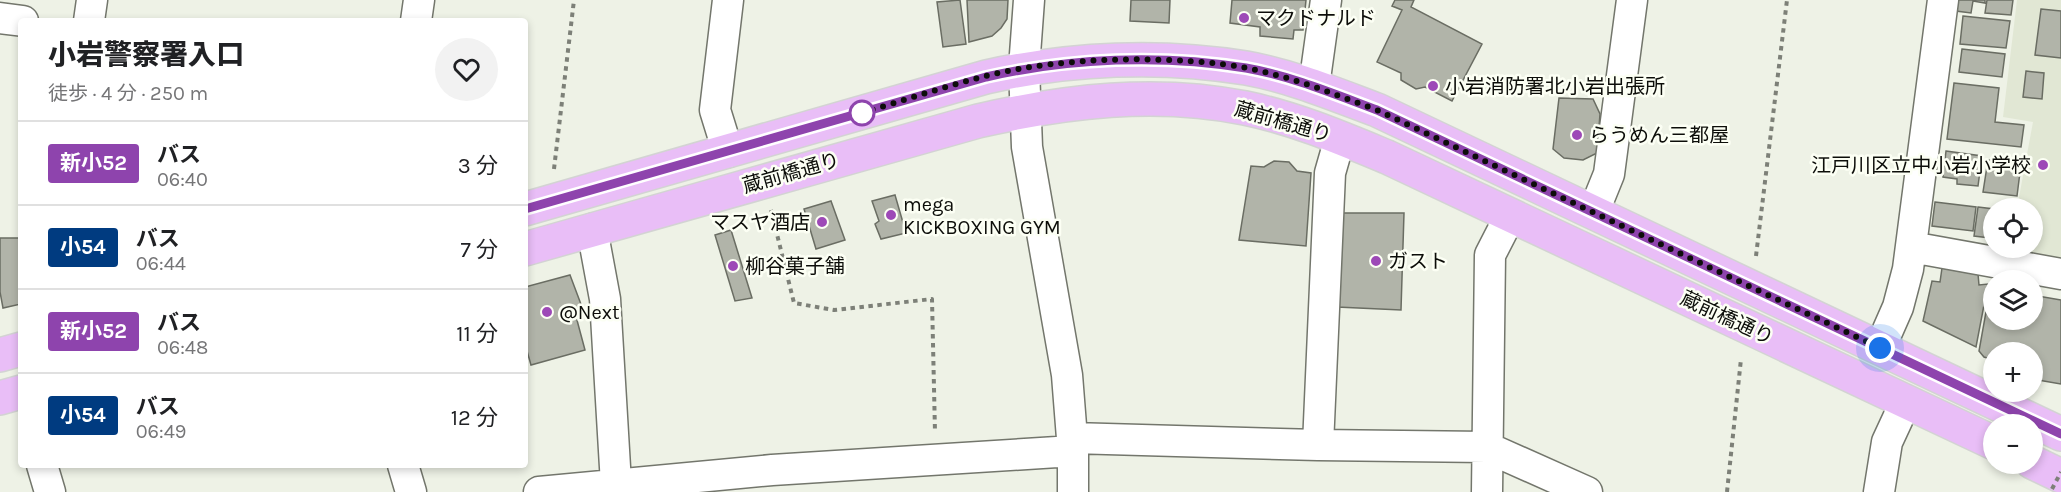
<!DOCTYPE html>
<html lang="ja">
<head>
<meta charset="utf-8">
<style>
	:root { --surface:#fff; --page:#f2f2f2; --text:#202124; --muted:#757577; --line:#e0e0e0 }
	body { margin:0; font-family:Karla,"Noto Sans JP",sans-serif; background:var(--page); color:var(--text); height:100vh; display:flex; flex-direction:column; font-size:22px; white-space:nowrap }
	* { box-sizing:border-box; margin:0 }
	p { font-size:20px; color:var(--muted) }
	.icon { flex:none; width:33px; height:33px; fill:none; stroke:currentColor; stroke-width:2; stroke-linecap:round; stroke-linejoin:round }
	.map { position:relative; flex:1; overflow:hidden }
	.details { position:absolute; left:18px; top:18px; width:510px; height:450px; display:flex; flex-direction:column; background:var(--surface); border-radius:6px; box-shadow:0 3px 9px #0003 }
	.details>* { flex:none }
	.badge { padding:0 12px; border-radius:4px; font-size:21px; line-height:39px }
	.controls { position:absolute; left:1983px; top:198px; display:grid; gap:12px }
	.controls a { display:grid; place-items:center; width:60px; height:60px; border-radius:50%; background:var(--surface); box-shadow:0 3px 9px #0003; font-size:30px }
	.you { position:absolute; width:30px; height:30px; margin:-15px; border:4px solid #fff; border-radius:50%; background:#1a73e8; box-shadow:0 0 0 9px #1a73e833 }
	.map>.badge { position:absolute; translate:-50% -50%; box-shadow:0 0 0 3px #fff }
	.round { display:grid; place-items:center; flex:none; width:63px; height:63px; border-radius:32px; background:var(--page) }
	.headline { display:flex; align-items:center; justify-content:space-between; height:102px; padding:0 30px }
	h1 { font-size:28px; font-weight:800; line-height:45px }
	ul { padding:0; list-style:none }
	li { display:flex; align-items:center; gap:18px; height:84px; padding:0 30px; border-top:2px solid var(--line) }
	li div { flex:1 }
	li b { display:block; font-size:22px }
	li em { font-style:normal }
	li .badge { min-width:66px; font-weight:700; text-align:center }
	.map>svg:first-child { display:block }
	.built { fill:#e1e7d4 }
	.building { fill:#b1b4a9; stroke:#6a6d63; stroke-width:1.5 }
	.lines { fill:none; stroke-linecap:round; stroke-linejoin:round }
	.minor-casing { stroke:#73766c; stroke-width:33 }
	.major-casing { stroke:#d3d3d3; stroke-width:36 }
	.path { stroke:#7d8078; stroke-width:4; stroke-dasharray:4.5 4.5; stroke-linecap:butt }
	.minor { stroke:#fff; stroke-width:30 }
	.major { stroke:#e9bef7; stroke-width:33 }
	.path-bridge { stroke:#7d8078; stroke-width:4; stroke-dasharray:4.5 4.5; stroke-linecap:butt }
	.line-casing { stroke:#fff; stroke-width:14 }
	.line { stroke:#8e44ad; stroke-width:9 }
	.walk { stroke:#0c0d09; stroke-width:6; stroke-dasharray:0 10.8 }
	.poi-dot { fill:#9d49b7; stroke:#fcfff4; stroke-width:2 }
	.stop-dot { fill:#fff; stroke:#8e44ad; stroke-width:3 }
	.labels { text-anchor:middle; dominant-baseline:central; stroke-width:5; stroke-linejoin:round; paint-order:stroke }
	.poi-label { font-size:20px; fill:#0c0d09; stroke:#fcfff4; text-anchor:start }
	.street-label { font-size:20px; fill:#0c0d09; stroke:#fcfff4 }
</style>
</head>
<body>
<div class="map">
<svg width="2061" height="492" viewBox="0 0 2061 492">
	<rect width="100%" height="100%" fill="#eef2e6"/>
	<!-- built -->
	<path class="built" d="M 2017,0 L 2061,0 L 2061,259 L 2008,251 L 2009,248 L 2032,248 L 2032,208 L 2017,208 L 2033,122 L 2003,117 Z"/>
	<!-- building -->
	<path class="building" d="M 960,0 L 966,44 L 943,47 L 937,2 Z
		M 967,0 L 1008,0 L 1007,19 L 1001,28 L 992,36 L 969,42 Z
		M 1131,0 L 1170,0 L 1169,23 L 1130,21 Z
		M 1232,0 L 1306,0 L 1303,30 L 1294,30 L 1293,39 L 1260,36 L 1260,27 L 1230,23 Z
		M 1395,0 L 1414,0 L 1411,7 L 1482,44 L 1452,101 L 1425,87 L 1416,89 L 1401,80 L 1401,73 L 1377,62 L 1402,10 L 1392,6 Z
		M 1957,0 L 1985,0 L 1985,3 L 1973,1 L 1971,13 L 1956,11 Z
		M 1987,0 L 2013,0 L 2011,15 L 1985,13 Z
		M 2041,9 L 2061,11 L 2061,58 L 2035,55 Z
		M 1963,16 L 2010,21 L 2006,48 L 1960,44 Z
		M 1962,49 L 2005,54 L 2002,77 L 1959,72 Z
		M 2026,71 L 2044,73 L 2042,99 L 2023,97 Z
		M 1954,83 L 1999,88 L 1995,122 L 2024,125 L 2021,147 L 1947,139 Z
		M 1559,98 L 1593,99 L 1600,114 L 1597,153 L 1583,160 L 1564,158 L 1553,149 Z
		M 1946,151 L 1982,156 L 1978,186 L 1957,184 L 1957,179 L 1943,177 Z
		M 1988,160 L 2021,164 L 2017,196 L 1983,192 Z
		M 1274,161 L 1289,162 L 1297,171 L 1311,173 L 1306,246 L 1239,240 L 1251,166 L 1264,167 Z
		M 895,195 L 906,233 L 881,239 L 875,224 L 879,221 L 872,201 Z
		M 831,201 L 845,240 L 816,249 L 804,209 Z
		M 1935,202 L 1976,207 L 1973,231 L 1932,226 Z
		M 1978,207 L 1994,209 L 1994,234 L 1991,233 L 1990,238 L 1974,236 Z
		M 1341,213 L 1404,213 L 1401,310 L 1337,307 Z
		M 731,230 L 752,298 L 735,301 L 715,235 Z
		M 0,238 L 21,238 L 21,304 L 3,308 L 0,292 Z
		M 1942,268 L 1978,274 L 1979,285 L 1988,284 L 1976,347 L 1923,321 L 1932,281 L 1940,282 Z
		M 570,275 L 582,307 L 574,309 L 585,350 L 531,365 L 525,344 L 525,287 Z
		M 1989,295 L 1994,295 L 1994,320 L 2032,320 L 2032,295 L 2061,300 L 2061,384 L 2032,379 L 2032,352 L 1994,352 L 1994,360 L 1984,357 L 1979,351 Z"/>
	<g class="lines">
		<!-- minor casing -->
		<g class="minor-casing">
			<path id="minor" d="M 1029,0 L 1024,68 L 1027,147 L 1067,375 L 1073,451 L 1073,492
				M 0,18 L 23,21
				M 89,21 L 92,0
				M 416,21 L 419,0
				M 1314,86 L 1326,0
				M 728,152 L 715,110 L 728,0
				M 1594,211 L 1609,174 L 1632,0
				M 592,229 L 605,299 L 616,484
				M 1911,247 L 2061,274
				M 1880,348 L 1898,307 L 1908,269 L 1943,0
				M 1072,438 L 1318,445 L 1486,447 L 1587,492
				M 1318,445 L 1330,173 L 1340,138
				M 42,465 L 50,492
				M 403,465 L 411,492
				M 539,492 L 772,470 L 1073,451
				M 1487,492 L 1490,255 L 1510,216
				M 1879,492 L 1887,442 L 1906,401"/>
		</g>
		<!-- major casing -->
		<g class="major-casing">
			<path id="major" d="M 525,209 L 986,77 C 1070,58 1161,54 1246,68 C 1291,76 1334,94 1377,110 L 2061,434
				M 525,249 L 978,121 C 1065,101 1156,90 1245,108 C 1294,118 1341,138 1387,157 L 1994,443
				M 0,355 L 21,349
				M 0,398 L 21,392
				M 2032,462 L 2061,476"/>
		</g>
		<!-- path -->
		<path class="path" d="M 554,169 L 574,0
			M 771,210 L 794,303 L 834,310 L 932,299 L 935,432
			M 1756,256 L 1787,0
			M 1727,492 L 1741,359"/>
		<!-- minor -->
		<use href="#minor" class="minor"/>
		<!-- major -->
		<use href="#major" class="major"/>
		<!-- path-bridge -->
		<path class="path-bridge" d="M 2052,489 L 2061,472"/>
	</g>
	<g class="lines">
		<!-- line casing -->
		<g class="line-casing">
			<path id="line" d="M 525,209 L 986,77 C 1070,58 1161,54 1246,68 C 1291,76 1334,94 1377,110 L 2061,434"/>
		</g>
		<!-- line -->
		<use href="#line" class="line"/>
		<!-- walk -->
		<path class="walk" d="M 862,113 L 857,114 C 911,99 969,77 1024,68 C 1091,57 1180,56 1247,68 C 1292,77 1334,94 1377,110 L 1880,348"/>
	</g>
	<!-- markers -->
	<g class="poi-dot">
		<circle cx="1244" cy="18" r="6"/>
		<circle cx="1433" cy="86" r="6"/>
		<circle cx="1577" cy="135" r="6"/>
		<circle cx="2043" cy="165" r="6"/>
		<circle cx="891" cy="215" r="6"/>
		<circle cx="822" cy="222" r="6"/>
		<circle cx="1376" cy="261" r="6"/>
		<circle cx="733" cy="266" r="6"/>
		<circle cx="547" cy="312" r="6"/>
	</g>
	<circle class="stop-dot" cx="862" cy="113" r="12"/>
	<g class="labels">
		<!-- poi labels -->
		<g class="poi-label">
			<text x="1256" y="18">マクドナルド</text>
			<text x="1445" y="86">小岩消防署北小岩出張所</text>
			<text x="1589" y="135">らうめん三都屋</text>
			<text x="2031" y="165" text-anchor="end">江戸川区立中小岩小学校</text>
			<text x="903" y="204">mega<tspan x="903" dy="23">KICKBOXING GYM</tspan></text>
			<text x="810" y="222" text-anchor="end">マスヤ酒店</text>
			<text x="1388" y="261">ガスト</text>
			<text x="745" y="266">柳谷菓子舗</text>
			<text x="559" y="312">@Next</text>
		</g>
		<!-- street labels -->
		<g class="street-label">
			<text transform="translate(1283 122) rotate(16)">蔵前橋通り</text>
			<text transform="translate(791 173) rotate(-16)">蔵前橋通り</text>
			<text transform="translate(1727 318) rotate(25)">蔵前橋通り</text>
		</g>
	</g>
</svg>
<div class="controls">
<a><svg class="icon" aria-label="locate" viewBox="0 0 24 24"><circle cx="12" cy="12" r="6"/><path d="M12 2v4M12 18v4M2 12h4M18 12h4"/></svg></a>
<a><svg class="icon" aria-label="layers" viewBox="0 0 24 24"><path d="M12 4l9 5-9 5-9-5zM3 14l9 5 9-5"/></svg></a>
<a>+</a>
<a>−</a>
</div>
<div class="you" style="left:1880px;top:348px"></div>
<section class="details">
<div class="headline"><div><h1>小岩警察署入口</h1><p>徒歩 · 4 分 · 250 m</p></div><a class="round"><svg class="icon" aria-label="heart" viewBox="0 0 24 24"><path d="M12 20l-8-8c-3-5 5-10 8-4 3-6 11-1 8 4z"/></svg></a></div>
<ul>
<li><span class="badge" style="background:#8e44ad;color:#fff">新小52</span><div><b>バス</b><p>06:40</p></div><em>3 分</em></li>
<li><span class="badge" style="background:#003b80;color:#fff">小54</span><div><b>バス</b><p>06:44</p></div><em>7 分</em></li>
<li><span class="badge" style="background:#8e44ad;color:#fff">新小52</span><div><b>バス</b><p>06:48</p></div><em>11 分</em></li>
<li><span class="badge" style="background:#003b80;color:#fff">小54</span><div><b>バス</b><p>06:49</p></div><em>12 分</em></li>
</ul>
</section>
</div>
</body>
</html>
